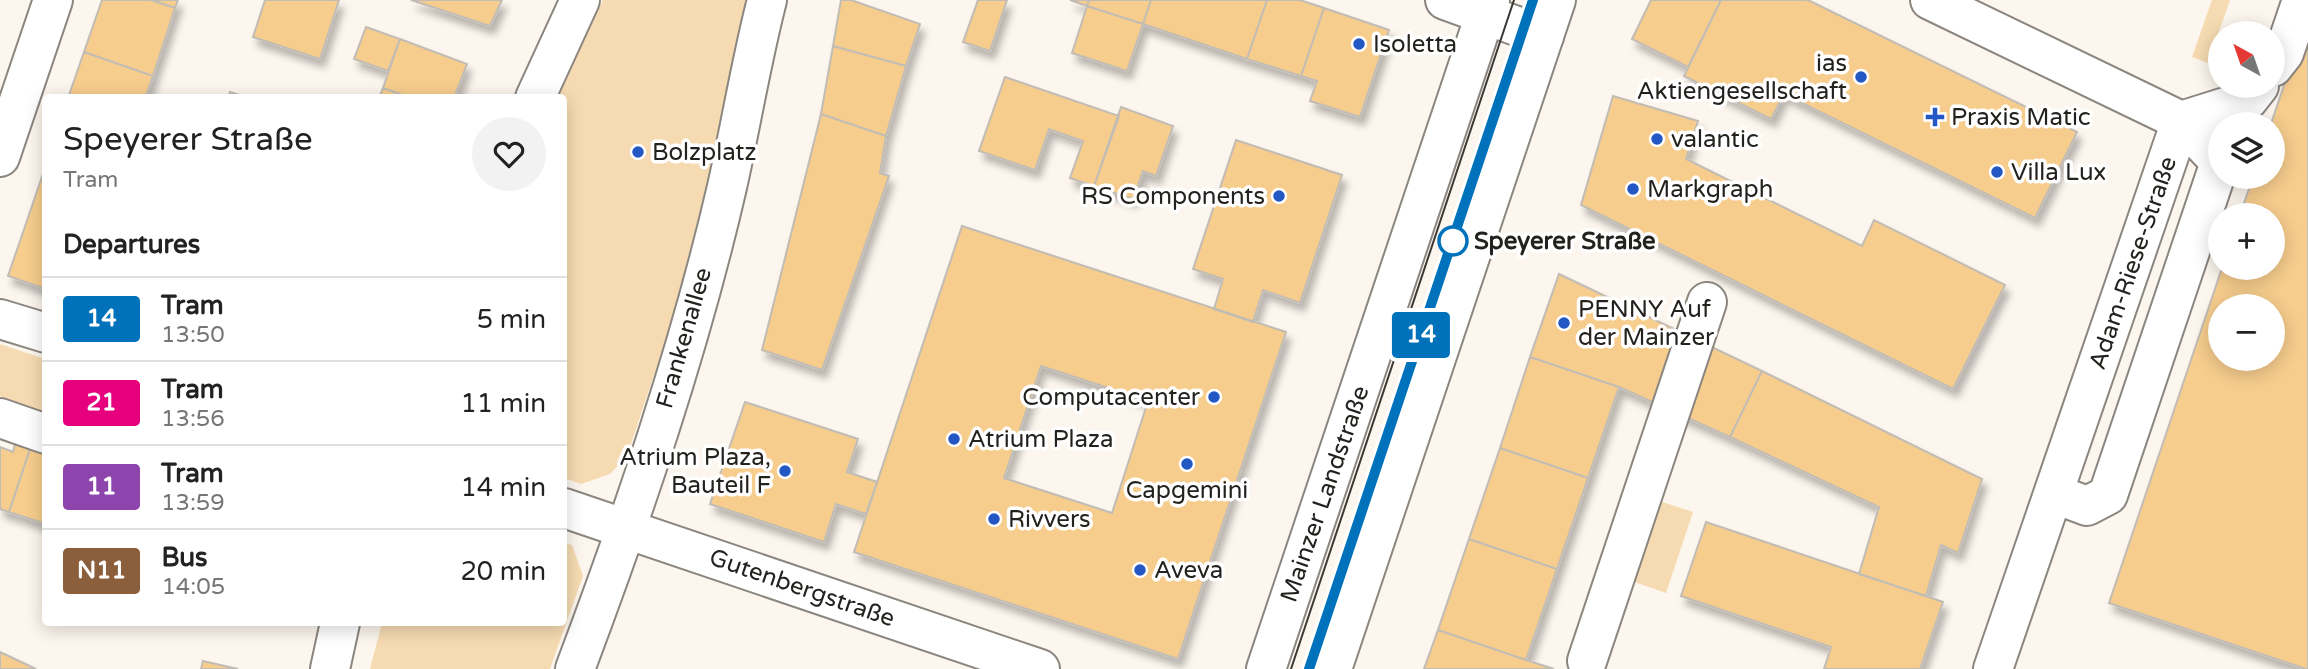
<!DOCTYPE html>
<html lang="en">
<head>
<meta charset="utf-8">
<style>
	:root { --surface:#fff; --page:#f2f2f2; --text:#222; --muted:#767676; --line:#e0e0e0 }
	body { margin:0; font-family:"Varela Round",sans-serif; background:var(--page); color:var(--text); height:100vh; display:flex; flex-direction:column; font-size:26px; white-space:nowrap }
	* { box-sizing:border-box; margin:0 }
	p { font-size:23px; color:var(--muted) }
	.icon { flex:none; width:38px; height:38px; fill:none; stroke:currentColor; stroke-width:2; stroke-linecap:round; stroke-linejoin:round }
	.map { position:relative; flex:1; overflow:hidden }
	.drawer { position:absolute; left:42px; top:94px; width:525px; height:532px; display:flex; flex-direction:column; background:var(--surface); border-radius:7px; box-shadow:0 4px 18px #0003 }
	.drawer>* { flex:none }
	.badge { padding:0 14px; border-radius:5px; font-size:24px; line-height:46px }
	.needle { width:46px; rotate:320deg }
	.tools { position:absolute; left:2208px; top:21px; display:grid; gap:14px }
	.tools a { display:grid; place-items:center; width:77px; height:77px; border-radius:50%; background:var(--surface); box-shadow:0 4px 18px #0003; font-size:35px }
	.map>.badge { position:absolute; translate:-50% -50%; box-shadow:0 0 0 4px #fff }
	h2 { padding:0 21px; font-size:26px; line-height:63px }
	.round { display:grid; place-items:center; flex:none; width:74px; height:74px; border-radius:37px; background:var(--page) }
	.overview { display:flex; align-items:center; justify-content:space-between; height:119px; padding:0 21px }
	h1 { font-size:33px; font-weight:600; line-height:52px }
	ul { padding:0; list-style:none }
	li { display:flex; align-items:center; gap:21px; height:84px; padding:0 21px; border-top:2px solid var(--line) }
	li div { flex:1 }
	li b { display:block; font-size:26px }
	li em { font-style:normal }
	li .badge { min-width:77px; font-weight:700; text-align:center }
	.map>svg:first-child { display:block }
	.green { fill:#f6dbb2 }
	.building { fill:#f7cd8d; stroke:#c1bcb4; stroke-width:2; fill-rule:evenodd; filter:url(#shadow) }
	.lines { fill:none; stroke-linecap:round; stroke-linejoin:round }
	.minor-casing { stroke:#8b867f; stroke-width:42 }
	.major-casing { stroke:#8b867f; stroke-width:42 }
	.minor { stroke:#fff; stroke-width:38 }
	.major { stroke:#fff; stroke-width:38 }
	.tram { stroke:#3b3835; stroke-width:2 }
	.line-casing { stroke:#fff; stroke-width:16 }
	.line { stroke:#0072bc; stroke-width:10 }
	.poi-dot { fill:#2257c4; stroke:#fff; stroke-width:2.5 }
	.stop-dot { fill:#fff; stroke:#0072bc; stroke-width:3.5 }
	.labels { text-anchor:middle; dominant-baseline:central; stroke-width:7; stroke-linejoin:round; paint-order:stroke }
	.poi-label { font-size:24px; fill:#24221f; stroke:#fff; text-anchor:start }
	.stop-label { font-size:24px; font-weight:bold; fill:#24221f; stroke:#fff; text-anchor:start }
	.street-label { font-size:24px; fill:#24221f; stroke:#fff }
</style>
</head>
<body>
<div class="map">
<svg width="2308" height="669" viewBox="0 0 2308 669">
	<defs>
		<filter id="shadow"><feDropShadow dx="4.5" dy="8" stdDeviation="3.5" flood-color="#0004"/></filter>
	</defs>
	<rect width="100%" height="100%" fill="#fcf6ee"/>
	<!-- green -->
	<path class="green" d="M 603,0 L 746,0 L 707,183 L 672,321 L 627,456 L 610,474 L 581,484 L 564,478 L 564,98 L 557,98 Z
		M 2212,0 L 2230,0 L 2208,63 L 2192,57 Z
		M 0,344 L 45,359 L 45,413 L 0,396 Z
		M 1653,499 L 1693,512 L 1666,593 L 1626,579 Z
		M 564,543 L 572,545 L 583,576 L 550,669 L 370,669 L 382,623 L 564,623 Z"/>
	<!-- building -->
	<path class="building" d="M 102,0 L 151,0 L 175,8 L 153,76 L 84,52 Z
		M 151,0 L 178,0 L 175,8 Z
		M 265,0 L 339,0 L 320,59 L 253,37 Z
		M 411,0 L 502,0 L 490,26 Z
		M 841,0 L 851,0 L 920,24 L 906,66 L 833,46 Z
		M 978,0 L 1007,0 L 990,51 L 963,42 Z
		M 1070,0 L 1089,0 L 1087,6 Z
		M 1089,0 L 1151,0 L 1143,24 L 1087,6 Z
		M 1151,0 L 1267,0 L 1247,59 L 1143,24 Z
		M 1267,0 L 1300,0 L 1324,8 L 1301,76 L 1247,59 Z
		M 1651,0 L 1721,0 L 1688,67 L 1632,39 Z
		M 1721,0 L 1808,0 L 2077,132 L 2035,218 L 1784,94 L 1771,119 L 1684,76 Z
		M 1087,6 L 1143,24 L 1127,71 L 1072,53 Z
		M 1324,8 L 1389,30 L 1360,117 L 1310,101 L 1317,81 L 1301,76 Z
		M 2308,14 L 2308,669 L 2306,669 L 2109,603 L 2222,268 L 2273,268 L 2273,215 L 2240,215 L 2253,177 L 2273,177 L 2273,124 L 2271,124 ZM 2221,306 L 2273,306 L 2273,359 L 2221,359 Z
		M 366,27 L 400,39 L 388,71 L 354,59 Z
		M 400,39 L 467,64 L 454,98 L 411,98 L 383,88 Z
		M 833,46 L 906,66 L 886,136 L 821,114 Z
		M 84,52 L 153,76 L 145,98 L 68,98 Z
		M 1005,77 L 1119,116 L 1094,186 L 1070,178 L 1083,141 L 1049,129 L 1035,170 L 979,151 Z
		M 383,88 L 411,98 L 379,98 Z
		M 230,92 L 249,98 L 228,98 Z
		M 1613,96 L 1698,121 L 1686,159 L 1862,246 L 1874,220 L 2005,285 L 1953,389 L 1581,205 Z
		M 1121,107 L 1173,126 L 1156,176 L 1143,171 L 1133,199 L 1094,186 Z
		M 821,114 L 886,136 L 880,173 L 889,176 L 822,370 L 762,350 Z
		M 1236,140 L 1342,175 L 1300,303 L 1263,290 L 1253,322 L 1214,309 L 1223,279 L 1193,269 Z
		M 46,165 L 46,289 L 8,276 Z
		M 962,226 L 1286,332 L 1178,659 L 854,552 ZM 1041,366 L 1148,401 L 1112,513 L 1004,478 Z
		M 1559,274 L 1762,371 L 1730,437 L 1619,387 L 1530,357 Z
		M 1530,357 L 1619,387 L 1588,478 L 1500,448 Z
		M 1762,371 L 1982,479 L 1958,553 L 1941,545 L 1926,596 L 1859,574 L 1879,507 L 1730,437 Z
		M 745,402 L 858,439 L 847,472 L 877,482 L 866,514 L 836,504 L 824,542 L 710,504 Z
		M 15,444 L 30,449 L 9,512 L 0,509 L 0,447 L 13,452 Z
		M 1500,448 L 1588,478 L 1557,569 L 1469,539 Z
		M 30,449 L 46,454 L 46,524 L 9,512 Z
		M 1706,522 L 1943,602 L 1920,669 L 1824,669 L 1831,647 L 1681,596 Z
		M 1469,539 L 1557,569 L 1526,660 L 1438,630 Z
		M 1438,630 L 1526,660 L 1554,669 L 1424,669 Z
		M 0,652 L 36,669 L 0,669 Z
		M 203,661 L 238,669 L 201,669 Z"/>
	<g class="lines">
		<!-- minor casing -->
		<g class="minor-casing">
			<path id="minor" d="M 1445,0 L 1544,36
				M 1930,0 L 2181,121 L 2220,162 L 2108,495 L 2087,506 L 2055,494
				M 2273,67 L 2284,53 L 2302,0
				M 535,98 L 580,0
				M 2181,121 L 2248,100 L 2259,86
				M 0,157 L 53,0
				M 0,319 L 46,333
				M 0,418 L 46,434
				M 564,508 L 1040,669
				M 1587,661 L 1707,302
				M 330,669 L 340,623
				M 575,669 C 634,512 689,351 727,187 C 741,125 751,62 767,0
				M 1993,669 L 2181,121"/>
		</g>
		<!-- major casing -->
		<g class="major-casing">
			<path id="major" d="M 1266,669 L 1490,0
				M 1332,669 L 1556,0"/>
		</g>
		<!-- minor -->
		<use href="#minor" class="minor"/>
		<!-- major -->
		<use href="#major" class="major"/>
		<!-- tram -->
		<path class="tram" d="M 1291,669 L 1514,0
			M 1309,669 L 1533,0"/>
	</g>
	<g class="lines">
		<!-- line casing -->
		<g class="line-casing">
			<path id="line" d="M 1309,669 L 1533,0"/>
		</g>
		<!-- line -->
		<use href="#line" class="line"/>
	</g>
	<!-- markers -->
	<g class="poi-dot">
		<circle cx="1359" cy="44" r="7"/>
		<circle cx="1861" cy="77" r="7"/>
		<path d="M1931.5 106.5h7v7h7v7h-7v7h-7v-7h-7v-7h7z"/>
		<circle cx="1657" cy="139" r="7"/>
		<circle cx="638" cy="152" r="7"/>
		<circle cx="1997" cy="172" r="7"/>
		<circle cx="1633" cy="189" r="7"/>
		<circle cx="1279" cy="196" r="7"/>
		<circle cx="1564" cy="323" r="7"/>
		<circle cx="1214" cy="397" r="7"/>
		<circle cx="954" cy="439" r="7"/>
		<circle cx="1187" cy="464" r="7"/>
		<circle cx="785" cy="471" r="7"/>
		<circle cx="994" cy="519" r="7"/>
		<circle cx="1140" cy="570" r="7"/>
	</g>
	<circle class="stop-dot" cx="1453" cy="241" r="14"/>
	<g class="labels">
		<!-- poi labels -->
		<g class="poi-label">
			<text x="1373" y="44">Isoletta</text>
			<text x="1847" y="63" text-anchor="end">ias<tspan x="1847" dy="28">Aktiengesellschaft</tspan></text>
			<text x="1951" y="117">Praxis Matic</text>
			<text x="1671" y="139">valantic</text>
			<text x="652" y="152">Bolzplatz</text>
			<text x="2011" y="172">Villa Lux</text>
			<text x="1647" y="189">Markgraph</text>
			<text x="1265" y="196" text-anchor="end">RS Components</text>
			<text x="1578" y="309">PENNY Auf<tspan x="1578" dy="28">der Mainzer</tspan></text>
			<text x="1200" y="397" text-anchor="end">Computacenter</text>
			<text x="968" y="439">Atrium Plaza</text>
			<text x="771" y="457" text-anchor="end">Atrium Plaza,<tspan x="771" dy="28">Bauteil F</tspan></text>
			<text x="1187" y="490" text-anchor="middle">Capgemini</text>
			<text x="1008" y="519">Rivvers</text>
			<text x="1154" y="570">Aveva</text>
		</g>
		<!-- stop labels -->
		<g class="stop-label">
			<text x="1474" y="241">Speyerer Straße</text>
		</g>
		<!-- street labels -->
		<g class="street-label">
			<text transform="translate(2133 263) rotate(-71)">Adam-Riese-Straße</text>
			<text transform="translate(684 338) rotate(-74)">Frankenallee</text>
			<text transform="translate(1325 494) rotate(-71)">Mainzer Landstraße</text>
			<text transform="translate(802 588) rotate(19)">Gutenbergstraße</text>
		</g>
	</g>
</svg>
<div class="tools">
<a><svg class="needle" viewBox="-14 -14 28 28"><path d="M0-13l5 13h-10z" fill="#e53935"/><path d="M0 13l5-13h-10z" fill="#767676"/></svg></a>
<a><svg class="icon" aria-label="layers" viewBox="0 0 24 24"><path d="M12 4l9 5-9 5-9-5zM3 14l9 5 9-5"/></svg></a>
<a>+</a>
<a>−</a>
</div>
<b class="badge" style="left:1421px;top:335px;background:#0072bc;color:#fff">14</b>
<section class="drawer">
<div class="overview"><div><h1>Speyerer Straße</h1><p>Tram</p></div><a class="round"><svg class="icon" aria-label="heart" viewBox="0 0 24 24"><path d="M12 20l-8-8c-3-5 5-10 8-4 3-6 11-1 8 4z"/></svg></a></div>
<h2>Departures</h2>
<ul>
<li><span class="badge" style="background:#0072bc;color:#fff">14</span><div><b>Tram</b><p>13:50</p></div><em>5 min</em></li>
<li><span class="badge" style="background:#e6007e;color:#fff">21</span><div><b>Tram</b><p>13:56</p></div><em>11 min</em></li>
<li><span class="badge" style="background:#8e44ad;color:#fff">11</span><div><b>Tram</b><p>13:59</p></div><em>14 min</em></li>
<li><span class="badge" style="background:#8b5e3c;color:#fff">N11</span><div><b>Bus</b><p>14:05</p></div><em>20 min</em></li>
</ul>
</section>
</div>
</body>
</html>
